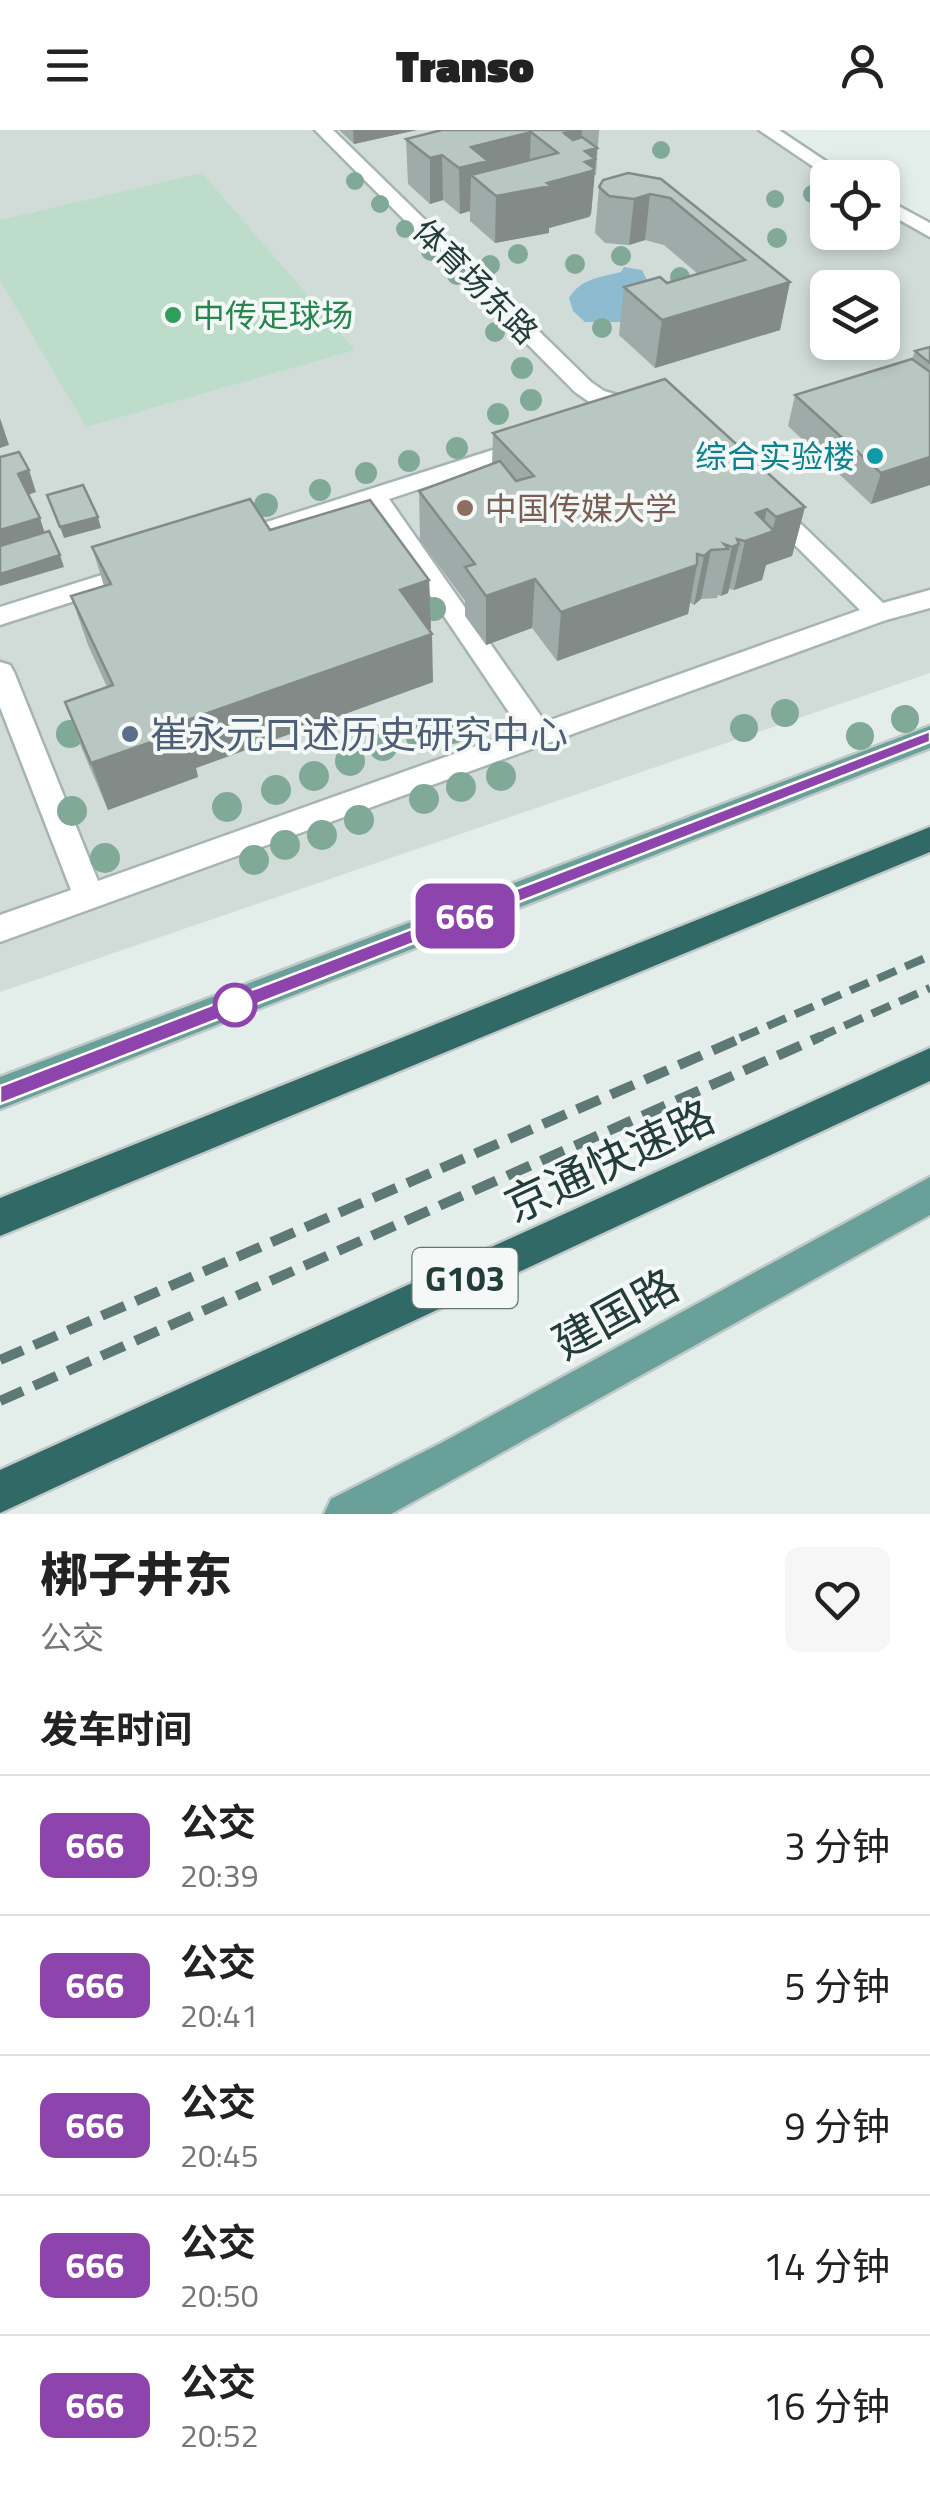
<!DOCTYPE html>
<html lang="zh">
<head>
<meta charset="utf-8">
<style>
	:root { --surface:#fff; --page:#f6f6f6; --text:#222; --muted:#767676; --line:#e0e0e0 }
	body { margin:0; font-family:"Titillium Web","Noto Sans SC",sans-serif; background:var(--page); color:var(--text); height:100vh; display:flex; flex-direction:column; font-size:38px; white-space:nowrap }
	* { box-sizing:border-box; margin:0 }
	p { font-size:32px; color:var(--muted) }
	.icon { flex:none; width:55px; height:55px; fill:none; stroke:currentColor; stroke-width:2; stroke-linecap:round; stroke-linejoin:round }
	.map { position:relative; height:1384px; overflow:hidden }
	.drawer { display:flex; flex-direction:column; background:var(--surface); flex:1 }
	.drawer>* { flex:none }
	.badge { padding:0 20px; border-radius:15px; font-size:35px; line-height:65px }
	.fabs { position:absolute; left:810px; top:30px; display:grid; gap:20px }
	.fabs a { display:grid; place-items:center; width:90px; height:90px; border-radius:15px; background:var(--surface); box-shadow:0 5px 15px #0003; font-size:50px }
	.map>.badge { position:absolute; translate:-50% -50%; box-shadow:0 0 0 5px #fff }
	h2 { padding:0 40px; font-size:38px; line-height:90px }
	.round { display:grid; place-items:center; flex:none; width:105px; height:105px; border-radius:15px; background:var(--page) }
	.overview { display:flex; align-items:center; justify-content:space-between; height:170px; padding:0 40px }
	h1 { font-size:48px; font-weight:800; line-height:75px }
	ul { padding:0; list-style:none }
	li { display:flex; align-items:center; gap:30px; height:140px; padding:0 40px; border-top:2px solid var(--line) }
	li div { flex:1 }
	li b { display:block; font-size:38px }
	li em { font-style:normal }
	li .badge { min-width:110px; font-weight:700; text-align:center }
	header { display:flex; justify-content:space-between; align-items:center; height:130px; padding:0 40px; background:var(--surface); font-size:45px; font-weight:800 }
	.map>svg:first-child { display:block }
	.built { fill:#d1dcd9; fill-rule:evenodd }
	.green { fill:#bdddca }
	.water { fill:#8dbcd0 }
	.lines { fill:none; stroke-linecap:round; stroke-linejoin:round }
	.minor-casing { stroke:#a6b5b2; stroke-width:5 }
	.major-casing { stroke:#c1c9c8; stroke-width:5 }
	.highway-casing { stroke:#c1c9c8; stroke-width:5 }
	.minor { fill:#fff; fill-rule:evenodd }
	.major { fill:#69a19a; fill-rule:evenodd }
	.highway { fill:#306965; fill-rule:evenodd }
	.rail-far1 { stroke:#5e7975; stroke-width:8; stroke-dasharray:20 10; stroke-linecap:butt }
	.rail { stroke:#5e7975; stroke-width:10; stroke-dasharray:25 12; stroke-linecap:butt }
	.tree { fill:#80aa97 }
	.wall { fill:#9faba8 }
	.shaded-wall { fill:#828b88 }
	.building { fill:#b9c7c3; stroke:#828b88; stroke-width:2.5 }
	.line { fill:#8e44ad; stroke:#fff; stroke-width:2.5 }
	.leisure-dot { fill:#2e9e5b; stroke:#f4f9f7; stroke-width:4 }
	.culture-dot { fill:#0f9aa8; stroke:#f4f9f7; stroke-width:4 }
	.education-dot { fill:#8d6e63; stroke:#f4f9f7; stroke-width:4 }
	.service-dot { fill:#5c6f8a; stroke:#f4f9f7; stroke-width:4 }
	.stop-dot { fill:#fff; stroke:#8e44ad; stroke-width:5 }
	.labels { text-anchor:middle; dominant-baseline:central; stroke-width:8; stroke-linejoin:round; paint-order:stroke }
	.far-street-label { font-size:32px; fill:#233d3a; stroke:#f4f9f7 }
	.far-leisure-label { font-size:32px; fill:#27864d; stroke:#f4f9f7; text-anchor:start }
	.far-culture-label { font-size:32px; fill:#0d838f; stroke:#f4f9f7; text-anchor:end }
	.far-education-label { font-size:32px; fill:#785e54; stroke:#f4f9f7; text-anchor:start }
	.shield { fill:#f4f9f7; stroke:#627573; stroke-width:2.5 }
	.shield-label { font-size:35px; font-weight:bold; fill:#233d3a }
	.service-label { font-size:38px; fill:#4e5e75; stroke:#f4f9f7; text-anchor:start }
	.near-street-label { font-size:45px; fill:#233d3a; stroke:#f4f9f7 }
</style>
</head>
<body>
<header><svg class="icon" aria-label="menu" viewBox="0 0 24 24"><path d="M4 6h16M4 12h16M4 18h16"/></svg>Transo<svg class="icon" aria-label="person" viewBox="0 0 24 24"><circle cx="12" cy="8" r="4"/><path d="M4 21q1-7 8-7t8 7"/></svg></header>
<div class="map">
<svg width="930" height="1384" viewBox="0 0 930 1384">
	<rect width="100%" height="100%" fill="#e3edea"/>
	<!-- built -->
	<path class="built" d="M 0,0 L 783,0 L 854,47 L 828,48 L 828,102 L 882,102 L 883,67 L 930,99 L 930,543 L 0,862 ZM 828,158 L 882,158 L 882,212 L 828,212 Z"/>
	<!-- green -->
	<path class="green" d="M 202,43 L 355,220 L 86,297 L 0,150 L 0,90 Z"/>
	<!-- water -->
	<path class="water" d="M 624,137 L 642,140 L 651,158 L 626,192 L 585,192 L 573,181 L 569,168 C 580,149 600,147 621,142 Z"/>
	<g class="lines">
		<!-- minor casing -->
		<g class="minor-casing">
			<path id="minor" d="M 315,0 L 333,0 L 591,252 L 604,261 L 648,274 L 651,279 L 648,284 L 640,286 L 588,271 L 575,262 Z
				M 759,0 L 779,0 L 851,48 L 830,48 Z
				M 882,67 L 930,93 L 930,107 L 882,80 Z
				M 530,308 L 541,315 L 538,320 L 389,369 L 545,592 L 860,480 L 761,381 L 757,376 L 761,371 L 777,371 L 883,473 L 930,460 L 930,478 L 886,490 L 0,812 L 0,785 L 71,760 L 0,577 L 0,532 L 10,535 L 14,542 L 98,751 L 521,600 L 369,375 L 232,420 L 220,412 L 223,406 Z
				M 140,433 L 149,435 L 153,441 L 149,447 L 0,495 L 0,477 Z"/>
		</g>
		<!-- major casing -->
		<g class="major-casing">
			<path id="major" d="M 930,596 L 930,618 L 0,979 L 0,947 Z
				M 930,1047 L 930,1085 L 391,1384 L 324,1384 L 331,1369 L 443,1312 Z"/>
		</g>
		<!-- highway casing -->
		<g class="highway-casing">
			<path id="highway" d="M 930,697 L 930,722 L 0,1106 L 0,1068 Z
				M 930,918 L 930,951 L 0,1383 L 0,1340 Z"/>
		</g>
		<!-- minor -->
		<use href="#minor" class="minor"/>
		<!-- major -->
		<use href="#major" class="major"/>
		<!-- highway -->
		<use href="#highway" class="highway"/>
		<!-- rail-far1 -->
		<path class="rail-far1" d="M 740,908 L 930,826
			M 817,908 L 930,858"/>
		<!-- rail -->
		<path class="rail" d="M 0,1230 L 746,906
			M 0,1271 L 822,906"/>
	</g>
	<!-- trees -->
	<g class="tree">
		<circle cx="661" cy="20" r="9"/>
		<circle cx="355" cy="51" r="9"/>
		<circle cx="812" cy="64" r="9"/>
		<circle cx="775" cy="69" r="9"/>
		<circle cx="380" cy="74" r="9"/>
		<circle cx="405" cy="99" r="9"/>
		<circle cx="777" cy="108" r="10"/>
		<circle cx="431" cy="121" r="10"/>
		<circle cx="518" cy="124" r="10"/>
		<circle cx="621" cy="126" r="10"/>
		<circle cx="575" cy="134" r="10"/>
		<circle cx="490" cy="135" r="10"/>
		<circle cx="457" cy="145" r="10"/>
		<circle cx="680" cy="147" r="10"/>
		<circle cx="602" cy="198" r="10"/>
		<circle cx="495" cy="202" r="10"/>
		<circle cx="522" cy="238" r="11"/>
		<circle cx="531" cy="270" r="11"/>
		<circle cx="498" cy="284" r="11"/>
		<circle cx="457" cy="318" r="11"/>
		<circle cx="409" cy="331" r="11"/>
		<circle cx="366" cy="343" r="11"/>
		<circle cx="320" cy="360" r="11"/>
		<circle cx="266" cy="375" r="12"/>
		<circle cx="434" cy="479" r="12"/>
		<circle cx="785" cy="583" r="14"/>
		<circle cx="905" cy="589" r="14"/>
		<circle cx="744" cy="598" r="14"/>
		<circle cx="452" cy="600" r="14"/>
		<circle cx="70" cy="604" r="14"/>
		<circle cx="860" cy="606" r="14"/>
		<circle cx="420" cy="607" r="14"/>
		<circle cx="383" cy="617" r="14"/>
		<circle cx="350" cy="631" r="15"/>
		<circle cx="314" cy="646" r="15"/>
		<circle cx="501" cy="646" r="15"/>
		<circle cx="461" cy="657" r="15"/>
		<circle cx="276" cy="660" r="15"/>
		<circle cx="424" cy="669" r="15"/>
		<circle cx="227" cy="677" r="15"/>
		<circle cx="72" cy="681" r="15"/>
		<circle cx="359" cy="690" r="15"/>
		<circle cx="322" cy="705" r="15"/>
		<circle cx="285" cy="715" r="15"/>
		<circle cx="105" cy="728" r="15"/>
		<circle cx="254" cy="730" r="15"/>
	</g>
	<!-- wall -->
	<path class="wall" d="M 339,0 L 417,0 L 354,14 Z
		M 442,0 L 599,0 L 596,45 L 594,45 L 591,84 L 589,87 L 549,98 L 549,103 L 495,113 L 470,91 L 470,81 L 460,84 L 443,70 L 430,74 L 408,54 L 406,9 Z
		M 661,49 L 790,152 L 780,200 L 655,238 L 619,205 L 624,157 L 667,153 L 698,144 L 664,115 L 645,110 L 629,115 L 605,113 L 595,103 L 599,57 Z
		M 930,217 L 930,355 L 871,374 L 788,296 L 795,265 L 912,229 L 915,221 Z
		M 493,303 L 805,377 L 792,426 L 766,435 L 762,450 L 734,460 L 729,459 L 728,463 L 721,466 L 718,465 L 717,468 L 701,469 L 694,475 L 690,473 L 688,484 L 557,531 L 532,498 L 486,515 L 465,486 L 465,471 L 420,410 L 419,361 L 492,334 Z
		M 270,400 L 429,450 L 431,499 L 429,500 L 433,552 L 196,638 L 198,647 L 108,680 L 82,619 L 65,572 L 107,557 L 88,515 L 71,466 L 104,456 L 92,417 Z"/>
	<!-- shaded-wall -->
	<path class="shaded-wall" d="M 353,0 L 417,0 L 354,14 Z
		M 575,0 L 582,0 L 579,43 L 564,3 Z
		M 531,2 L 529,47 L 471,45 L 470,81 L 460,84 L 459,38 L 471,17 Z
		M 597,18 L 593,64 L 591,84 L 589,87 L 549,98 L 549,103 L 495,113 L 496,66 L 547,53 L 585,21 Z
		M 442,25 L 443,70 L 430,74 L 430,28 Z
		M 650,64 L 645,110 L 629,115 L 634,69 Z
		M 790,152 L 780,200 L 655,238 L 662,190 Z
		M 0,288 L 9,315 L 0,318 Z
		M 930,327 L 930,355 L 871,374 L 881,343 Z
		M 29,340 L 36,362 L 25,366 L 18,344 Z
		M 805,377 L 792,426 L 766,435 L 762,450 L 734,460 L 745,411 L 756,383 L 767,379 L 761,406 L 772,401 L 776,387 Z
		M 98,387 L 101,398 L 64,408 L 60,397 Z
		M 40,388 L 47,410 L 0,425 L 0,400 Z
		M 739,414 L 728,463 L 721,466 L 732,417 Z
		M 711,420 L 701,469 L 694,475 L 704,426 Z
		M 60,425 L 64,437 L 0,456 L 0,444 Z
		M 697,435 L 688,484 L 557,531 L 561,482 Z
		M 535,449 L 532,498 L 486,515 L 486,466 Z
		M 429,450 L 431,499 L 403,509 L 400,460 Z
		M 432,504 L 433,552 L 196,638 L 198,647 L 108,680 L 91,633 L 182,592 Z"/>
	<!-- building -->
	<path class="building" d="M 442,0 L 575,0 L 564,3 L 573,10 L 582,7 L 597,18 L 585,21 L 595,29 L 585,32 L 594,38 L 592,41 L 547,53 L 551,56 L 496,66 L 471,45 L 558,23 L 531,2 L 471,17 L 488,31 L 459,38 L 442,25 L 430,28 L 406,9 Z
		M 628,43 L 661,49 L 790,152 L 662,190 L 624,157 L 660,147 L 667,153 L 745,130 L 670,68 L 650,64 L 634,69 L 609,66 L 599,57 L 603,50 Z
		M 930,217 L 930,233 L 915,221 Z
		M 912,229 L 930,242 L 930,327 L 881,343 L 795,265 Z
		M 665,249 L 805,377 L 776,387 L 767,379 L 756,383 L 774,401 L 745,411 L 737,409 L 739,414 L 732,417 L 724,414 L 728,419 L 711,420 L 704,426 L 697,424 L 697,435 L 561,482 L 535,449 L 486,466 L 465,437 L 475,434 L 419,361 L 500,331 L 516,351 L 534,346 L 493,303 Z
		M 19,322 L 29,340 L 18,344 L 40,388 L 0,400 L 0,327 Z
		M 83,355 L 98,387 L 60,397 L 47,365 Z
		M 250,369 L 270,400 L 370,370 L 429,450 L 400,460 L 432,504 L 182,592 L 186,600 L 91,633 L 65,572 L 113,555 L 71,466 L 111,454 L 92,417 Z
		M 49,401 L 60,425 L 0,444 L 0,416 Z"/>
	<!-- line -->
	<path class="line" d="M 930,601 L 930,612 L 8,971 L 0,974 L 0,956 Z"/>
	<!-- markers -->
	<circle class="leisure-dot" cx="173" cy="185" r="10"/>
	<circle class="culture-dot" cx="875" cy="326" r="10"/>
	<circle class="education-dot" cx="465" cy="378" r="10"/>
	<circle class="service-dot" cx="130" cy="604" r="10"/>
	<circle class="stop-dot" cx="235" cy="875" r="20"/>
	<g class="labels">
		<!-- far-street labels -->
		<g class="far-street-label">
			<text transform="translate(476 151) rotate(45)">体育场东路</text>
		</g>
		<!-- far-leisure labels -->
		<g class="far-leisure-label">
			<text x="193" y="185">中传足球场</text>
		</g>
		<!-- far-culture labels -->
		<g class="far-culture-label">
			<text x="855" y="326">综合实验楼</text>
		</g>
		<!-- far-education labels -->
		<g class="far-education-label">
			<text x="485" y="378">中国传媒大学</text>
		</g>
		<!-- shield labels -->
		<rect class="shield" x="412.5" y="1118" width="105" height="60" rx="8"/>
		<g class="shield-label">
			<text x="465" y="1148">G103</text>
		</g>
		<!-- service labels -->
		<g class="service-label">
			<text x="150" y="604">崔永元口述历史研究中心</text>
		</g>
		<!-- near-street labels -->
		<g class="near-street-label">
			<text transform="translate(609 1030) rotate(-25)">京通快速路</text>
			<text transform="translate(615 1183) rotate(-29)">建国路</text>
		</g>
	</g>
</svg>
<div class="fabs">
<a><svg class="icon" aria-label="locate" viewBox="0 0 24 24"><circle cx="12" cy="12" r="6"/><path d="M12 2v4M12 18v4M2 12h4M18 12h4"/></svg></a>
<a><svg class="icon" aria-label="layers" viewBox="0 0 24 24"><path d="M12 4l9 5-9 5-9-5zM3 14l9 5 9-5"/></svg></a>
</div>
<b class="badge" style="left:465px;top:786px;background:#8e44ad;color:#fff">666</b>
</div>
<section class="drawer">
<div class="overview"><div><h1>梆子井东</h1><p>公交</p></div><a class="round"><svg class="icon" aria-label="heart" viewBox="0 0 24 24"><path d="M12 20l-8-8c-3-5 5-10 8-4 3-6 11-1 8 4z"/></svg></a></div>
<h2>发车时间</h2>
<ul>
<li><span class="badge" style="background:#8e44ad;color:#fff">666</span><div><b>公交</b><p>20:39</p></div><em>3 分钟</em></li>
<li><span class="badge" style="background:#8e44ad;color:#fff">666</span><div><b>公交</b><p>20:41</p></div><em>5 分钟</em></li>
<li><span class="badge" style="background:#8e44ad;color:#fff">666</span><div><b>公交</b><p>20:45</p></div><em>9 分钟</em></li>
<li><span class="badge" style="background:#8e44ad;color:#fff">666</span><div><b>公交</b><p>20:50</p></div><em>14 分钟</em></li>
<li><span class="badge" style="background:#8e44ad;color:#fff">666</span><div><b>公交</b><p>20:52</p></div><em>16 分钟</em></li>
</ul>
</section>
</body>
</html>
